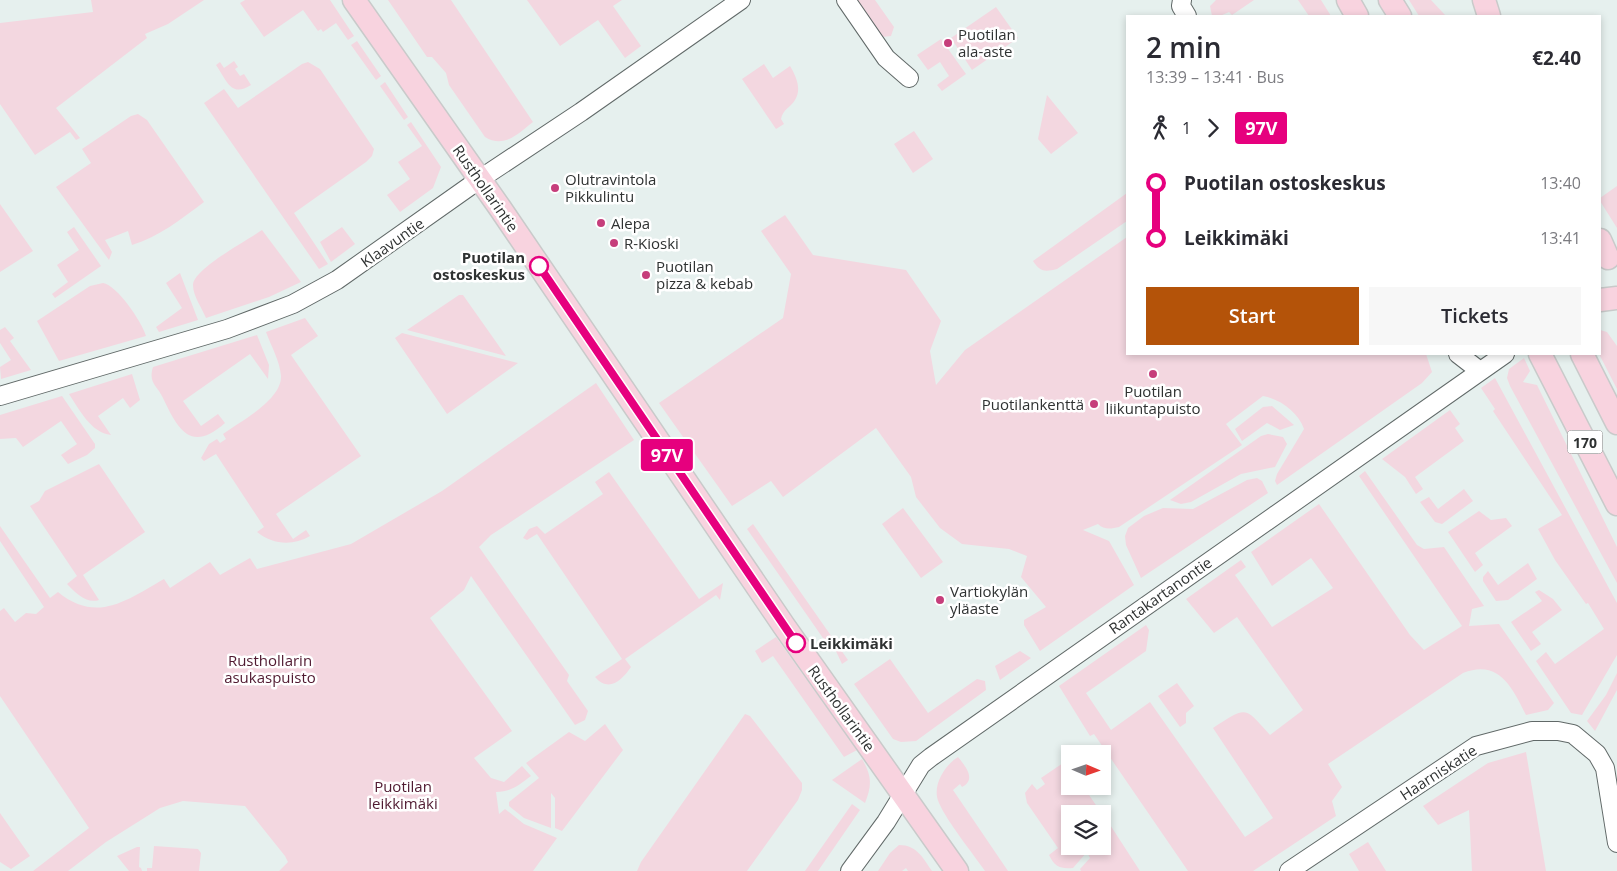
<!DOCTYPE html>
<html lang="en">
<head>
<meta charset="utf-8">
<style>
	:root { --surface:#fff; --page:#f7f7f7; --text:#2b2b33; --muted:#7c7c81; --accent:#b45309 }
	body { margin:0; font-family:"Open Sans",sans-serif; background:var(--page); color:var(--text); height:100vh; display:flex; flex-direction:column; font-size:19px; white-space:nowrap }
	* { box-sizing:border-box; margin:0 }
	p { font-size:16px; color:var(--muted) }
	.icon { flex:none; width:28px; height:28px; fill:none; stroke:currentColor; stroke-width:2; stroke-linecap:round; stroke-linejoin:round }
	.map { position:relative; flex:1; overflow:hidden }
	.side { position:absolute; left:1126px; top:15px; width:475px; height:340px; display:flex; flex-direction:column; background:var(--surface); border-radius:0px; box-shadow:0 2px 8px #0003 }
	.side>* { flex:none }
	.badge { padding:0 10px; border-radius:4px; font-size:18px; line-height:32px }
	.needle { width:32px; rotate:92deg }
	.tools { position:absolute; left:1061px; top:745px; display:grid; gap:10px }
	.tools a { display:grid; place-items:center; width:50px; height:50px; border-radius:0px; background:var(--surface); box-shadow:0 2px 8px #0003; font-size:25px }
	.map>.badge { position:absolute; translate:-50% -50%; box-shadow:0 0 0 2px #fff }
	.legs { display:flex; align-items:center; gap:8px; height:55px; padding:0 20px; font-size:16px }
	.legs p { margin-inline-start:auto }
	.head { display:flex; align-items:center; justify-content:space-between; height:85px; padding:0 20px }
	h1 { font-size:28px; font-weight:600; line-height:38px }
	.action { display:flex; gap:10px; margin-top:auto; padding:10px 20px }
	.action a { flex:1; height:58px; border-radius:0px; background:var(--accent); color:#fff; font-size:20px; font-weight:600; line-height:58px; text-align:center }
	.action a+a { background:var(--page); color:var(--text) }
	ul { padding:0 20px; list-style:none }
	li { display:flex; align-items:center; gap:18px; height:55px; font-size:19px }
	li i { display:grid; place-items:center; width:8px; height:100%; margin:0 6px; background:currentColor }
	li i::after { content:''; width:12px; height:12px; margin:-6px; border:4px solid; border-radius:50%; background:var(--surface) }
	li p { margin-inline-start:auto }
	li:first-child i { background:linear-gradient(#0000 50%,currentColor 0) }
	li:last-child i { background:linear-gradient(currentColor 50%,#0000 0) }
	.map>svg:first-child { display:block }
	.green { fill:#f3d7e0 }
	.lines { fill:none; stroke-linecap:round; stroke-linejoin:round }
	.minor-casing { stroke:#616968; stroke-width:20 }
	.major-casing { stroke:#c9caca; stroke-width:25 }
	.minor { stroke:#fff; stroke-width:18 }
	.major { stroke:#f8d3df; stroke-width:22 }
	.line-1-casing { stroke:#fff; stroke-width:11 }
	.line-1 { stroke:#e6007e; stroke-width:8 }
	.poi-dot { fill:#c63e7b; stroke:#fff; stroke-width:2 }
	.stop-1-dot { fill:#fff; stroke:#e6007e; stroke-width:2.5 }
	.labels { text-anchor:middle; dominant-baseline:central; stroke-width:5; stroke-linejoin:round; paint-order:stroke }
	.shield { fill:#fff; stroke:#6d7070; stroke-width:1 }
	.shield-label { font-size:14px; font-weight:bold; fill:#2f3232 }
	.poi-label { font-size:15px; fill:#2f3232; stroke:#fff; text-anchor:start }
	.street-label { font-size:15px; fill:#2f3232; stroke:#fff }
	.stop-label { font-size:15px; font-weight:bold; fill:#2f3232; stroke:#fff; text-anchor:end }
	.park-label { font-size:15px; fill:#501a31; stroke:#fff }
</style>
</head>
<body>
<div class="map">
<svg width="1617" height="871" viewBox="0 0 1617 871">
	<rect width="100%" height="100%" fill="#e6f0ee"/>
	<!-- green -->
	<path class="green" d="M 91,0 L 204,0 L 168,24 L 145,34 L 147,38 L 56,108 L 80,138 L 76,140 L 70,132 L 35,155 L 0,104 L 0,23 L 93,12 Z
		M 245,0 L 330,0 L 354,36 L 348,40 L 336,23 L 323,32 L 321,29 L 318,31 L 303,10 L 264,37 L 240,3 Z
		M 388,0 L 451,0 L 533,122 C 519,133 504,149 485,137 L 449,85 L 446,73 L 432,57 L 427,57 Z
		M 527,0 L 622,0 L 613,6 L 641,46 L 625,58 L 598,20 L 560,46 Z
		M 856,0 L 875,0 L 894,27 L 891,36 L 882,37 Z
		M 1216,0 L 1254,0 L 1232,15 L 1229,12 L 1220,16 L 1212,16 L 1210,6 Z
		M 1298,0 L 1321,0 L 1331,16 L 1309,16 Z
		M 1409,0 L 1431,0 L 1446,16 L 1419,16 Z
		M 996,7 L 1018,38 L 972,70 L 951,38 Z
		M 941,39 L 966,74 L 942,91 L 937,85 L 949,76 L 940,62 L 928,70 L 917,55 Z
		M 357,41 L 381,76 L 376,80 L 351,45 Z
		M 234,61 L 238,67 L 235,69 L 240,76 L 244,74 L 251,85 C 231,98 227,81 216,65 L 220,62 L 224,68 Z
		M 308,62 L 320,69 L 374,149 L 372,156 L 366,162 L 294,213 L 328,264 L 319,269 L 204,103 L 224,89 L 238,108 L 302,64 Z
		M 764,64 L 773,78 L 790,66 C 796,76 802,89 795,100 C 790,108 783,109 781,119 L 784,124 L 776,129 L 742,79 Z
		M 385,82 L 408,117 L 404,120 L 380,86 Z
		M 1047,95 L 1078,133 L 1051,154 L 1038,139 Z
		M 138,114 L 147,120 L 204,202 C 181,219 159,237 132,245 L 128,231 L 105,240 L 112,252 L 109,260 L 56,187 L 91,163 L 82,149 L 131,116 Z
		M 411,122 L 441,167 L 433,188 L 400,212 L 387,195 L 410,179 L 398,162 L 422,146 L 407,125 Z
		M 914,131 L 933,159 L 913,173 L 894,144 Z
		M 1617,186 L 1617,228 L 1600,201 L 1600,198 Z
		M 1127,193 L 1127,221 L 1057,269 C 1045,272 1040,272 1033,261 Z
		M 0,204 L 33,251 L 0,272 Z
		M 785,215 L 813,255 L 906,270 L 941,321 L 930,351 L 936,385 L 965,350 L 1127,237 L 1128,354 L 1426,354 L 1432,372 L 1422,383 L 1277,485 L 1275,481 L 1277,474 L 1304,429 C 1298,412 1280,399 1263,396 L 1226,424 L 1242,445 L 1119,527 C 1111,529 1104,530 1098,524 L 1083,530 L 1109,541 L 1134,585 L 1040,651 L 1024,625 L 1024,620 L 1046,607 L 1021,577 L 1027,556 L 1009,549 L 962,544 L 940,528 L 916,497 L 911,477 L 876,428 L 783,497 L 771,481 L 732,506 L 659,403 L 783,318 L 791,274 L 761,231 Z
		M 74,227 L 101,266 L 55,298 L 52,294 L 68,282 L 57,265 L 79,250 L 67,232 Z
		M 342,227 L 355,244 L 331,262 L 320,242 Z
		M 262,230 L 301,282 L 269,297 L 206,318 C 202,308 193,296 193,285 C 193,269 248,240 262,230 Z
		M 180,273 L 198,320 L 159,332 L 156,327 L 182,308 L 166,283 Z
		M 103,283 C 117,285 142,322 146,336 L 59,361 L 37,321 L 90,286 Z
		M 459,295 L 463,295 L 506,356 L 407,330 Z
		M 305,318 L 318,336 L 291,355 L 361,456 L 276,514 L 293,539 L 306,530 L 310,536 C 293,546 273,545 257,532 L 264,527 L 216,454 L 204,461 L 201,458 L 209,444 L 217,439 L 220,443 L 226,439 L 223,434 C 241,421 282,400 281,376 C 280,361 271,346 266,332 Z
		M 5,327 L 14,338 L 10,341 L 31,370 L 1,379 L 0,367 L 11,360 L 0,343 L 0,330 Z
		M 1600,330 L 1607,332 L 1617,346 L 1617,389 L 1599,354 Z
		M 402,333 L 518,363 L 447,414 L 395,338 Z
		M 257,335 L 269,365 L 268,379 L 250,354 L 183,401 L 201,426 L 218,414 L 225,423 C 191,453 178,430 163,398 C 157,385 148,383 153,367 Z
		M 1524,358 L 1530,371 L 1523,382 L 1537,385 L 1617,547 L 1617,583 L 1510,386 L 1507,378 L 1509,369 Z
		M 132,374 L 140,400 L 130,408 L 123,398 L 98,416 L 111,435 C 91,433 79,409 69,394 Z
		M 1495,378 L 1617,603 L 1617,655 L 1582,715 L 1571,713 L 1536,661 L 1546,652 L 1555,664 L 1604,629 L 1588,603 L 1586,604 L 1555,560 L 1538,529 L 1562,515 L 1493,411 L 1495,409 L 1481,388 Z
		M 596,383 L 634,440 L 491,535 L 479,547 L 569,675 L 567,681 L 588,711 L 585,720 L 575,725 L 471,576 L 464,590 L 430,618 L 512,731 L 474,758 L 491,778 L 504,782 L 522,766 L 531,776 C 519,785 511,792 496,792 L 499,814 L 505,809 L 524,824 L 557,838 L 533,871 L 279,871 L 288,862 L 285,856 L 245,806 L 183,801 L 160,808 L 106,842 L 68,871 L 33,871 L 89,828 L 0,696 L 0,611 L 4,608 L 15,622 L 26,613 L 36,614 L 44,607 L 0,541 L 0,526 L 50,598 L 58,592 C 97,624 127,600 164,579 L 170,588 L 210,562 L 220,575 L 250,558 L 257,569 L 351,544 L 442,491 Z
		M 62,396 L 95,444 L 95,448 L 87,455 L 68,464 L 61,455 L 77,444 L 61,421 L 23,447 L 16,438 L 0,439 L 0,415 Z
		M 1272,406 L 1294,425 L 1280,430 L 1267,423 L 1242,441 L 1235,429 L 1263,407 Z
		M 1450,410 L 1460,424 L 1455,428 L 1464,441 L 1415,477 L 1423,489 L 1416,494 L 1405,477 L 1382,459 Z
		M 1268,434 L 1283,437 L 1287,444 L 1275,467 L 1241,474 L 1191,502 L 1181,504 L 1170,500 L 1261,436 Z
		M 99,464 L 145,532 L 83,575 L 99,600 C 86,604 76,593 67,584 L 77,576 L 30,506 L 39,501 L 45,491 Z
		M 1365,471 L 1417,545 L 1424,549 L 1444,547 L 1484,606 L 1472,609 L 1469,626 L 1499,624 L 1554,703 L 1548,710 L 1526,715 C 1512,687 1499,659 1463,673 L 1328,764 L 1342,787 L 1332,801 L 1336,816 L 1253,871 L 1188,871 L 1094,734 L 1090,736 L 1059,686 L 1146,625 L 1149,630 L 1146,651 L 1086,693 L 1111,730 L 1150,702 L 1245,837 L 1273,818 L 1213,728 C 1247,706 1244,706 1270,735 L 1303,710 L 1237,617 L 1214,633 L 1186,599 L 1241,560 L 1246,567 L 1235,575 L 1272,627 L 1333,588 L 1311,558 L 1272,586 L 1251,552 L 1319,504 L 1410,635 L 1424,650 L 1462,626 L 1359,476 Z
		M 609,472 L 699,599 L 723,583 L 720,600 L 716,595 L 625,659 L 631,667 C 622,680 609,693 595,677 L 622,659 L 537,534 L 527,540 L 523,538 L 529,529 L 537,526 L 545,534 L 603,494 L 595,482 Z
		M 1257,478 L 1262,481 L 1268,493 L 1141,578 L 1126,545 L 1125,536 L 1128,528 L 1144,516 L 1163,508 L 1193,509 L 1247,480 Z
		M 1464,489 L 1473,501 L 1442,524 L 1435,522 L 1420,502 L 1429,497 L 1438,509 Z
		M 903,508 L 943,562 L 921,578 L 882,524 Z
		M 1479,511 L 1491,520 L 1506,518 L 1512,526 L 1475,553 L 1483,565 L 1475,572 L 1448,532 Z
		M 753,524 L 848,660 L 842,664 L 834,647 L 825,641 L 747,529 Z
		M 1528,563 L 1537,579 L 1508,600 L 1496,601 L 1483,581 L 1483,577 L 1488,571 L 1498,585 Z
		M 1539,590 L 1553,599 L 1562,610 L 1532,632 L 1541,644 L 1531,651 L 1511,622 L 1542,601 L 1535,592 Z
		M 776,637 L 857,750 L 844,757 L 773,656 L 762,663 L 755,651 Z
		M 1020,651 L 1031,658 L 1000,680 L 995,666 Z
		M 890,659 L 928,713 L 977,679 L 985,681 L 986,690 L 916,741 L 901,742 L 893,739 L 854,684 Z
		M 1617,673 L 1617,690 L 1595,731 L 1587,721 L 1606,695 Z
		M 1177,683 L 1194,706 L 1186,713 L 1186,723 L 1180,727 L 1158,696 Z
		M 745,714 L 750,716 L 802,783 L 802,790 L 798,800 L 747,871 L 637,871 L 641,862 Z
		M 605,724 L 623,750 L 562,831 L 555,828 L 555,798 L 551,793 L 551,828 L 524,818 L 509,806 L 509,802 L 539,778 L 526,763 L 569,732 L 585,741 Z
		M 1526,752 L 1546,871 L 1472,871 L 1469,810 L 1438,825 L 1423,806 L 1488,763 Z
		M 958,757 C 965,766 977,779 962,787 L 960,784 L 953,790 L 1008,871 L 985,871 C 972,852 948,823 939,803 C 931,786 945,765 958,757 Z
		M 862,759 C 872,776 872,785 865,803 L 832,780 Z
		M 1066,761 L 1070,766 L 1070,786 L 1083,786 L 1102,814 L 1070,814 L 1070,846 L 1102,846 L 1103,814 L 1140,871 L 1081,871 L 1080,869 L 1090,858 L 1087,852 L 1073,868 C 1060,869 1055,867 1049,855 L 1058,848 L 1027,803 L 1025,793 L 1032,784 L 1037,790 L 1045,784 L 1041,778 Z
		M 852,804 L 860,810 L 818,871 L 805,871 Z
		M 0,813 L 30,856 L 11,869 L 0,862 Z
		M 1368,842 L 1386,871 L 1359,871 L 1349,854 Z
		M 899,845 C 917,845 923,858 932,871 L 908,871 L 906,868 L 902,871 L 878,871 L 890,853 Z
		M 154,846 L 198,849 L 201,853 L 199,871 L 147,871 L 147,868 L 152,868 Z
		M 137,847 L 140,847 L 139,867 L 141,868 L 142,871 L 129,871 L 117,856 Z"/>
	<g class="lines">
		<!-- minor casing -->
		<g class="minor-casing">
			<path id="minor" d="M 846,0 L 886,58 L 909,78
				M 1182,0 L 1181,6 L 1187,16
				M 1458,354 L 1480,371
				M 0,396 L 227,329 L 293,304 L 337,280 L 480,179 L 581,112 L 741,0
				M 850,871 L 886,822 L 921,765 L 931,757 L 1505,354
				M 1289,871 L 1476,746 L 1532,731 L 1558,731 L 1573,734 L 1597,754 L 1605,768 L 1617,843"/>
		</g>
		<!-- major casing -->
		<g class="major-casing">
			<path id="major" d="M 354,0 L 500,208 L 784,626 L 957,871
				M 1348,0 L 1357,16
				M 1390,0 L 1400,16
				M 1484,0 L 1489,16
				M 1600,240 L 1608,258
				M 1600,300 L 1617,298
				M 1540,354 L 1617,504
				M 1582,354 L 1617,423"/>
		</g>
		<!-- minor -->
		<use href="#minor" class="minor"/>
		<!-- major -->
		<use href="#major" class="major"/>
	</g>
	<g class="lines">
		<!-- line-1 casing -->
		<g class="line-1-casing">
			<path id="line-1" d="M 539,266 L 796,643"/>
		</g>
		<!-- line-1 -->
		<use href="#line-1" class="line-1"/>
	</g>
	<!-- markers -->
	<g class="poi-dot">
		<circle cx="948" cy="43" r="5"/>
		<circle cx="555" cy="188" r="5"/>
		<circle cx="601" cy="223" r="5"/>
		<circle cx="614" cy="243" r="5"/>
		<circle cx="646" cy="275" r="5"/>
		<circle cx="1153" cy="374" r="5"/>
		<circle cx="1094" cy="404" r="5"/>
		<circle cx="940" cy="600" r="5"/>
	</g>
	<g class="stop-1-dot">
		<circle cx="539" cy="266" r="9"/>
		<circle cx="796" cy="643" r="9"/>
	</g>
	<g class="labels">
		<!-- shield labels -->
		<rect class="shield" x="1567.5" y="430.5" width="35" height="23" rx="4"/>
		<g class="shield-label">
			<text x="1585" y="442">170</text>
		</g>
		<!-- poi labels -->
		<g class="poi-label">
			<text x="958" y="34">Puotilan<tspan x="958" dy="17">ala-aste</tspan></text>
			<text x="565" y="179">Olutravintola<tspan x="565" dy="17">Pikkulintu</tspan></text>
			<text x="611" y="223">Alepa</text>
			<text x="624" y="243">R-Kioski</text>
			<text x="656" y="266">Puotilan<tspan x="656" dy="17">pizza &amp; kebab</tspan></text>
			<text x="1153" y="391" text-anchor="middle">Puotilan<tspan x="1153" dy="17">liikuntapuisto</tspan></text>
			<text x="1084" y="404" text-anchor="end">Puotilankenttä</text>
			<text x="950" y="591">Vartiokylän<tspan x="950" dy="17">yläaste</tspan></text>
		</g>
		<!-- street labels -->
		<g class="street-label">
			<text transform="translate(486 188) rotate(55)">Rusthollarintie</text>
			<text transform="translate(392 242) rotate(-35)">Klaavuntie</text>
			<text transform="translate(1160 595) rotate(-35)">Rantakartanontie</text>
			<text transform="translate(842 708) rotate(54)">Rusthollarintie</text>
			<text transform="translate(1438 772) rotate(-33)">Haarniskatie</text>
		</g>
		<!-- stop labels -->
		<g class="stop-label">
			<text x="525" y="257">Puotilan<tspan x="525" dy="17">ostoskeskus</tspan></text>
			<text x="810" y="643" text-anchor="start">Leikkimäki</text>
		</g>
		<!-- park labels -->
		<g class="park-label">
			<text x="270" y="660">Rusthollarin<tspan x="270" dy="17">asukaspuisto</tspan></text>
			<text x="403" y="786">Puotilan<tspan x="403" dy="17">leikkimäki</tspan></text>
		</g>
	</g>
</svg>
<div class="tools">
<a><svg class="needle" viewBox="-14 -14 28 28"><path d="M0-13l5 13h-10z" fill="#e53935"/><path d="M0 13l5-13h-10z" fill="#7c7c81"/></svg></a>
<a><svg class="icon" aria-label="layers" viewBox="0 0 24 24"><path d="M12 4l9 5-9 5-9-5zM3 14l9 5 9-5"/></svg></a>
</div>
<b class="badge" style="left:667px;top:455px;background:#e6007e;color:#fff">97V</b>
<section class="side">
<div class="head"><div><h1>2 min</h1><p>13:39 – 13:41 · Bus</p></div><b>€2.40</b></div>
<div class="legs"><svg class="icon" aria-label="walk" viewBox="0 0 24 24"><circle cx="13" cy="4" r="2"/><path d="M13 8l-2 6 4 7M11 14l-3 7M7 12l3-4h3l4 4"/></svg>1<svg class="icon" aria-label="forward" viewBox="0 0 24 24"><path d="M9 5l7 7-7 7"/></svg><b class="badge" style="background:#e6007e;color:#fff">97V</b></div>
<ul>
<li><i style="color:#e6007e"></i><b>Puotilan ostoskeskus</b><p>13:40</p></li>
<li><i style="color:#e6007e"></i><b>Leikkimäki</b><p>13:41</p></li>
</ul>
<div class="action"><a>Start</a><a>Tickets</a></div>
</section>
</div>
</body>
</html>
